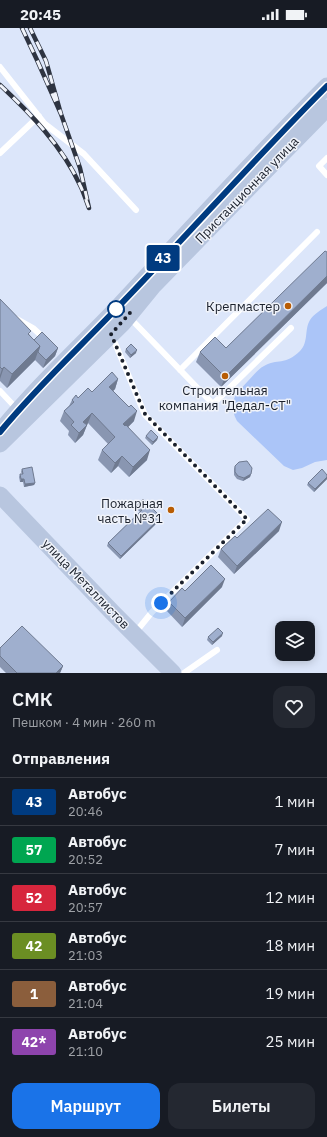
<!DOCTYPE html>
<html lang="ru">
<head>
<meta charset="utf-8">
<style>
	:root { --surface:#171b24; --page:#242831; --text:#f1f3f6; --muted:#9ea1a6; --line:#363941; --accent:#1a73e8 }
	body { margin:0; font-family:"IBM Plex Sans",sans-serif; background:var(--page); color:var(--text); height:100vh; display:flex; flex-direction:column; font-size:15px; white-space:nowrap }
	* { box-sizing:border-box; margin:0 }
	p { font-size:13px; color:var(--muted) }
	.icon { flex:none; width:22px; height:22px; fill:none; stroke:currentColor; stroke-width:2; stroke-linecap:round; stroke-linejoin:round }
	.map { position:relative; height:645px; overflow:hidden }
	.side { display:flex; flex-direction:column; background:var(--surface); flex:1 }
	.side>* { flex:none }
	.badge { padding:0 8px; border-radius:3px; font-size:14px; line-height:26px }
	.fabs { position:absolute; left:275px; top:593px; display:grid; gap:8px }
	.fabs a { display:grid; place-items:center; width:40px; height:40px; border-radius:8px; background:var(--surface); box-shadow:0 2px 10px #0003; font-size:20px }
	.you { position:absolute; width:20px; height:20px; margin:-10px; border:3px solid #fff; border-radius:50%; background:#1a73e8; box-shadow:0 0 0 6px #1a73e833 }
	.map>.badge { position:absolute; translate:-50% -50%; box-shadow:0 0 0 2px #fff }
	h2 { padding:0 12px; font-size:15px; line-height:36px }
	.round { display:grid; place-items:center; flex:none; width:42px; height:42px; border-radius:12px; background:var(--page) }
	.headline { display:flex; align-items:center; justify-content:space-between; height:68px; padding:0 12px }
	h1 { font-size:19px; font-weight:600; line-height:30px }
	.primary-button { display:flex; gap:8px; margin-top:auto; padding:8px 12px }
	.primary-button a { flex:1; height:46px; border-radius:12px; background:var(--accent); color:#fff; font-size:16px; font-weight:600; line-height:46px; text-align:center }
	.primary-button a+a { background:var(--page); color:var(--text) }
	ul { padding:0; list-style:none }
	li { display:flex; align-items:center; gap:12px; height:48px; padding:0 12px; border-top:1px solid var(--line) }
	li div { flex:1 }
	li b { display:block; font-size:15px }
	li em { font-style:normal }
	li .badge { min-width:44px; font-weight:700; text-align:center }
	.status { display:flex; justify-content:space-between; align-items:center; height:28px; padding:0 20px; background:var(--surface); direction:ltr }
	.status svg { height:11px; fill:currentColor }
	.map>svg:first-child { display:block }
	.green { fill:#abc5f8 }
	.lines { fill:none; stroke-linecap:round; stroke-linejoin:round }
	.lane { stroke:#fff; stroke-width:6 }
	.secondary { stroke:#b8c6df; stroke-width:17 }
	.rail-casing { stroke:#2e3441; stroke-width:4.5 }
	.rail { stroke:#f0f3fa; stroke-width:3; stroke-dasharray:9; stroke-linecap:butt }
	.wall { fill:#8996b1 }
	.shaded-wall { fill:#6f7a90 }
	.building { fill:#9fafce; stroke:#6f7a90 }
	.line-casing { stroke:#fff; stroke-width:9 }
	.line { stroke:#003b80; stroke-width:6 }
	.walk { stroke:#1a202c; stroke-width:4; stroke-dasharray:0 7.2 }
	.poi-dot { fill:#b85c03; stroke:#f0f3fa; stroke-width:1.5 }
	.stop-dot { fill:#fff; stroke:#003b80; stroke-width:2 }
	.labels { text-anchor:middle; dominant-baseline:central; stroke-width:3; stroke-linejoin:round; paint-order:stroke }
	.street-label { font-size:13px; fill:#1a202c; stroke:#f0f3fa }
	.poi-label { font-size:13px; fill:#1a202c; stroke:#f0f3fa; text-anchor:end }
</style>
</head>
<body>
<div class="status"><b>20:45</b><svg viewBox="0 0 49 12"><path d="M0 12V9h3v3zM5 12V6h3v6zM10 12V3h3v9zM15 12V0h3v12zM26 1h20v11H26zM47 4h2v5h-2z"/></svg></div>
<div class="map">
<svg width="327" height="645" viewBox="0 0 327 645">
	<rect width="100%" height="100%" fill="#dce6fa"/>
	<!-- green -->
	<path class="green" d="M 327,278 L 327,432 L 315,434 L 302,440 L 293,442 L 284,438 L 237,393 C 227,374 235,367 248,353 C 253,348 258,341 264,338 C 277,330 285,338 300,323 C 309,314 304,302 310,292 C 314,286 321,282 327,278 Z"/>
	<g class="lines">
		<!-- lane -->
		<path class="lane" d="M 0,39 L 45,96 L 84,126 L 136,182
			M 0,125 L 39,88
			M 327,130 L 319,138 L 327,147
			M 129,289 L 213,376 L 291,300
			M 17,291 L 33,300 L 45,311
			M 112,308 L 145,387 L 247,491 L 152,584 L 135,605
			M 180,342 L 317,204
			M 0,363 L 17,381
			M 184,645 L 217,622"/>
		<!-- secondary -->
		<path class="secondary" d="M 0,404 C 36,359 79,320 119,278 C 188,204 256,129 327,58
			M 0,416 L 123,295 L 154,257 L 327,80
			M 0,467 L 113,585 L 173,645"/>
		<!-- rail casing -->
		<g class="rail-casing">
			<path id="rail" d="M 22,0 L 37,32 L 61,86 L 46,33 L 30,0
				M 0,57 C 31,86 62,118 80,157 C 84,165 86,173 89,180 L 80,140 L 61,86"/>
		</g>
		<!-- rail -->
		<use href="#rail" class="rail"/>
	</g>
	<!-- wall -->
	<path class="wall" d="M 327,224 L 327,255 L 221,359 L 196,334 L 200,324 L 226,320 Z
		M 0,271 L 34,312 L 58,320 L 55,328 L 43,340 L 35,332 L 7,360 L 0,353 Z
		M 126,321 L 136,325 L 130,330 L 125,324 Z
		M 118,351 L 115,361 L 113,363 L 134,393 L 128,399 L 147,432 L 129,449 L 118,438 L 111,445 L 98,432 L 102,422 L 108,416 L 88,395 L 87,397 L 83,407 L 75,415 L 68,407 L 69,403 L 60,393 L 64,383 L 69,378 L 72,372 L 92,364 Z
		M 146,408 L 158,409 L 157,412 L 152,417 L 145,410 Z
		M 235,438 L 251,446 L 250,449 L 243,453 L 237,451 L 234,447 L 234,441 Z
		M 22,441 L 35,455 L 34,457 L 24,459 L 23,454 L 20,454 L 19,449 L 20,446 L 22,446 L 21,444 Z
		M 327,447 L 327,451 L 314,464 L 307,457 L 308,455 Z
		M 137,477 L 160,492 L 120,531 L 107,518 L 108,515 L 140,484 L 136,480 Z
		M 279,503 L 234,546 L 218,529 L 221,521 L 237,510 Z
		M 222,559 L 182,599 L 166,582 L 169,574 Z
		M 222,608 L 212,617 L 207,612 L 208,609 Z
		M 0,620 L 63,638 L 60,645 L 6,645 L 0,639 Z"/>
	<!-- shaded-wall -->
	<path class="shaded-wall" d="M 327,248 L 327,255 L 221,359 L 225,349 Z
		M 40,318 L 35,332 L 7,360 L 12,346 Z
		M 58,320 L 55,328 L 43,340 L 46,332 Z
		M 137,322 L 136,325 L 130,330 L 131,327 Z
		M 4,339 L 0,351 L 0,347 L 2,341 Z
		M 118,351 L 115,361 L 106,370 L 109,359 Z
		M 137,383 L 134,393 L 120,407 L 123,396 Z
		M 92,385 L 83,407 L 75,415 L 83,394 Z
		M 158,409 L 157,412 L 152,417 L 153,414 Z
		M 150,422 L 147,432 L 129,449 L 133,439 Z
		M 122,428 L 118,438 L 111,445 L 115,435 Z
		M 251,446 L 250,449 L 243,453 L 244,450 Z
		M 327,449 L 327,451 L 314,464 L 315,461 Z
		M 21,451 L 24,451 L 23,454 L 20,454 Z
		M 35,455 L 34,457 L 24,459 L 25,456 Z
		M 161,489 L 160,492 L 120,531 L 121,528 Z
		M 282,494 L 279,503 L 234,546 L 237,538 Z
		M 225,551 L 222,559 L 182,599 L 185,590 Z
		M 223,605 L 222,608 L 212,617 L 213,614 Z
		M 63,638 L 60,645 L 56,645 Z"/>
	<!-- building -->
	<path class="building" d="M 325,223 L 327,224 L 327,248 L 225,349 L 200,324 L 215,309 L 226,320 Z
		M 0,271 L 31,303 L 28,306 L 40,318 L 12,346 L 4,339 L 2,341 L 0,339 Z
		M 42,304 L 58,320 L 46,332 L 38,324 L 40,318 L 34,312 Z
		M 131,316 L 137,322 L 131,327 L 126,321 Z
		M 112,344 L 118,351 L 109,359 L 129,379 L 131,377 L 137,383 L 123,396 L 125,398 L 126,397 L 150,422 L 133,439 L 122,428 L 115,435 L 102,422 L 115,409 L 92,385 L 83,394 L 87,397 L 79,405 L 71,397 L 74,394 L 64,383 L 74,374 L 72,372 L 76,367 L 78,370 L 88,360 L 92,364 Z
		M 151,402 L 158,409 L 153,414 L 146,408 Z
		M 247,433 L 252,440 L 251,446 L 244,450 L 238,448 L 235,444 L 235,438 L 239,434 Z
		M 32,439 L 35,455 L 25,456 L 24,451 L 21,451 L 20,446 L 23,446 L 22,441 Z
		M 322,441 L 327,447 L 327,449 L 315,461 L 308,455 Z
		M 143,471 L 161,489 L 121,528 L 108,515 L 142,482 L 137,477 Z
		M 268,481 L 282,494 L 237,538 L 221,521 L 235,508 L 237,510 Z
		M 211,537 L 225,551 L 185,590 L 169,574 L 182,560 L 185,563 Z
		M 22,598 L 63,638 L 56,645 L 17,645 L 0,628 L 0,620 Z
		M 218,600 L 223,605 L 213,614 L 208,609 Z"/>
	<g class="lines">
		<!-- line casing -->
		<g class="line-casing">
			<path id="line" d="M 0,404 C 36,360 78,321 117,280 C 188,207 255,130 327,58"/>
		</g>
		<!-- line -->
		<use href="#line" class="line"/>
		<!-- walk -->
		<path class="walk" d="M 116,281 L 130,285 L 111,306 L 145,386 L 247,491 L 161,575"/>
	</g>
	<!-- markers -->
	<g class="poi-dot">
		<circle cx="288" cy="278" r="4"/>
		<circle cx="225" cy="348" r="4"/>
		<circle cx="171" cy="482" r="4"/>
	</g>
	<circle class="stop-dot" cx="116" cy="281" r="8"/>
	<g class="labels">
		<!-- street labels -->
		<g class="street-label">
			<text transform="translate(247 162) rotate(-46)">Пристанционная улица</text>
			<text transform="translate(86 556) rotate(46)">улица Металлистов</text>
		</g>
		<!-- poi labels -->
		<g class="poi-label">
			<text x="280" y="278">Крепмастер</text>
			<text x="225" y="362" text-anchor="middle">Строительная<tspan x="225" dy="15">компания "Дедал-СТ"</tspan></text>
			<text x="163" y="475">Пожарная<tspan x="163" dy="15">часть №31</tspan></text>
		</g>
	</g>
</svg>
<div class="fabs">
<a><svg class="icon" aria-label="layers" viewBox="0 0 24 24"><path d="M12 4l9 5-9 5-9-5zM3 14l9 5 9-5"/></svg></a>
</div>
<div class="you" style="left:161px;top:575px"></div>
<b class="badge" style="left:163px;top:230px;background:#003b80;color:#fff">43</b>
</div>
<section class="side">
<div class="headline"><div><h1>СМК</h1><p>Пешком · 4 мин · 260 m</p></div><a class="round"><svg class="icon" aria-label="heart" viewBox="0 0 24 24"><path d="M12 20l-8-8c-3-5 5-10 8-4 3-6 11-1 8 4z"/></svg></a></div>
<h2>Отправления</h2>
<ul>
<li><span class="badge" style="background:#003b80;color:#fff">43</span><div><b>Автобус</b><p>20:46</p></div><em>1 мин</em></li>
<li><span class="badge" style="background:#00a651;color:#fff">57</span><div><b>Автобус</b><p>20:52</p></div><em>7 мин</em></li>
<li><span class="badge" style="background:#d7263d;color:#fff">52</span><div><b>Автобус</b><p>20:57</p></div><em>12 мин</em></li>
<li><span class="badge" style="background:#6b8e23;color:#fff">42</span><div><b>Автобус</b><p>21:03</p></div><em>18 мин</em></li>
<li><span class="badge" style="background:#8b5e3c;color:#fff">1</span><div><b>Автобус</b><p>21:04</p></div><em>19 мин</em></li>
<li><span class="badge" style="background:#8e44ad;color:#fff">42*</span><div><b>Автобус</b><p>21:10</p></div><em>25 мин</em></li>
</ul>
<div class="primary-button"><a>Маршрут</a><a>Билеты</a></div>
</section>
</body>
</html>
